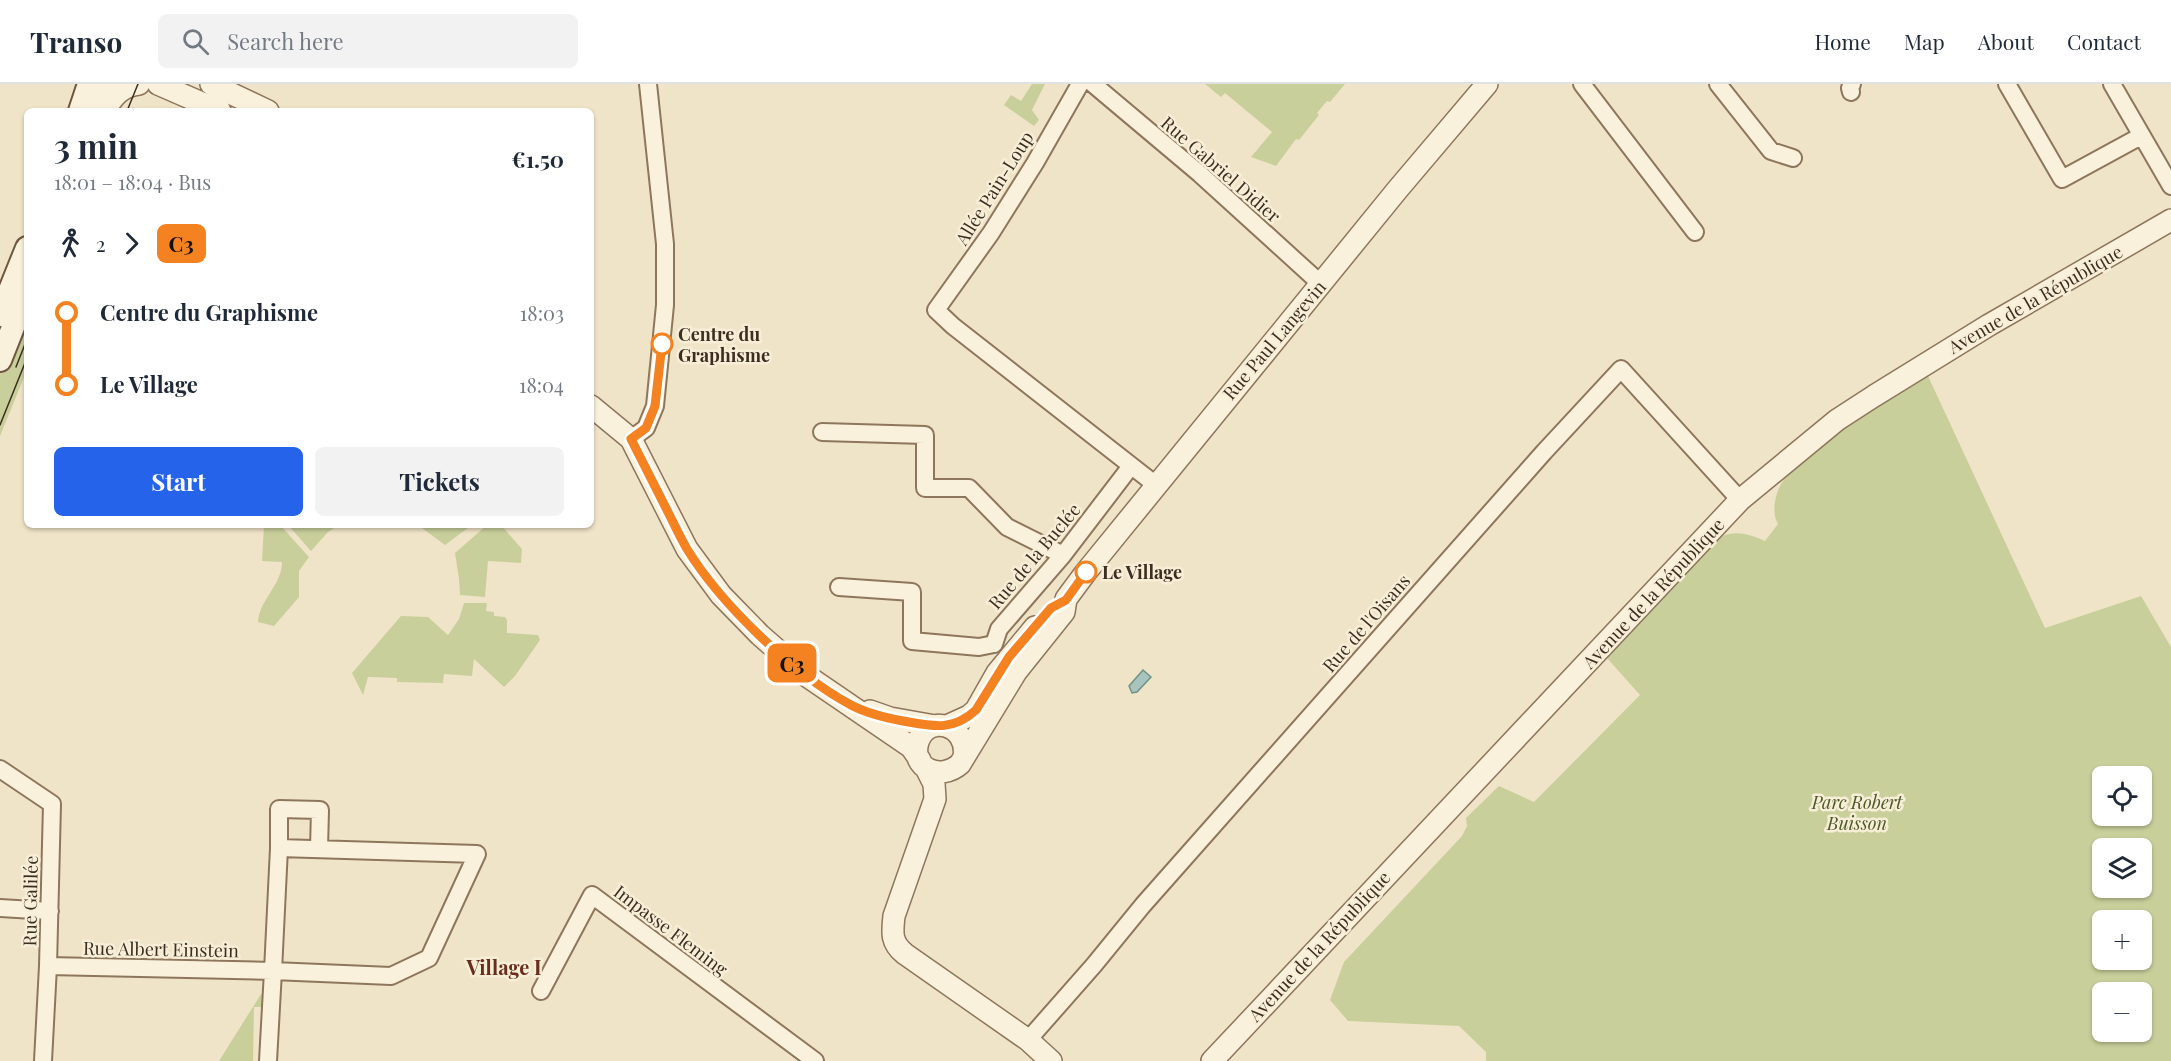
<!DOCTYPE html>
<html lang="en">
<head>
<meta charset="utf-8">
<style>
	:root { --surface:#fff; --page:#f2f2f3; --text:#1f2937; --muted:#747a83; --line:#e0e1e3; --accent:#2563eb }
	body { margin:0; font-family:"Playfair Display",serif; background:var(--page); color:var(--text); height:100vh; display:flex; flex-direction:column; font-size:22px; white-space:nowrap }
	* { box-sizing:border-box; margin:0 }
	p { font-size:20px; color:var(--muted) }
	.icon { flex:none; width:33px; height:33px; fill:none; stroke:currentColor; stroke-width:2; stroke-linecap:round; stroke-linejoin:round }
	.map { position:relative; flex:1; overflow:hidden }
	.drawer { position:absolute; left:24px; top:24px; width:570px; height:420px; display:flex; flex-direction:column; background:var(--surface); border-radius:9px; box-shadow:0 2px 4px #0004 }
	.drawer>* { flex:none }
	.badge { padding:0 12px; border-radius:9px; font-size:21px; line-height:39px }
	.buttons { position:absolute; left:2092px; top:682px; display:grid; gap:12px }
	.buttons a { display:grid; place-items:center; width:60px; height:60px; border-radius:9px; background:var(--surface); box-shadow:0 2px 4px #0004; font-size:30px }
	.map>.badge { position:absolute; translate:-50% -50%; box-shadow:0 0 0 3px #fff }
	.legs { display:flex; align-items:center; gap:9px; height:66px; padding:0 30px; font-size:20px }
	.legs p { margin-inline-start:auto }
	.head { display:flex; align-items:center; justify-content:space-between; height:102px; padding:0 30px }
	h1 { font-size:33px; font-weight:700; line-height:45px }
	.action { display:flex; gap:12px; margin-top:auto; padding:12px 30px }
	.action a { flex:1; height:69px; border-radius:9px; background:var(--accent); color:#fff; font-size:24px; font-weight:700; line-height:69px; text-align:center }
	.action a+a { background:var(--page); color:var(--text) }
	ul { padding:0 30px; list-style:none }
	li { display:flex; align-items:center; gap:21px; height:72px; font-size:22px }
	li i { display:grid; place-items:center; width:9px; height:100%; margin:0 8px; background:currentColor }
	li i::after { content:''; width:15px; height:15px; margin:-8px; border:4px solid; border-radius:50%; background:var(--surface) }
	li p { margin-inline-start:auto }
	li:first-child i { background:linear-gradient(#0000 50%,currentColor 0) }
	li:last-child i { background:linear-gradient(currentColor 50%,#0000 0) }
	header { display:flex; align-items:center; gap:36px; box-sizing:border-box; height:84px; padding:0 30px; background:var(--surface); border-bottom:2px solid var(--line) }
	header strong { font-size:28px }
	nav { display:flex; gap:33px; margin-inline-start:auto; font-size:21px }
	.search { width:420px; height:54px; background:var(--page); display:flex; align-items:center; gap:15px; box-sizing:border-box; padding:0 21px; border-radius:9px; color:var(--muted); font-size:22px }
	.map>svg:first-child { display:block }
	.green { fill:#c9cf9b; fill-rule:evenodd }
	.water { fill:#a9c4bc; stroke:#6f938a; stroke-width:1.5 }
	.lines { fill:none; stroke-linecap:round; stroke-linejoin:round }
	.minor-casing { stroke:#8d765c; stroke-width:20 }
	.tertiary-casing { stroke:#8d765c; stroke-width:24 }
	.secondary-casing { stroke:#6f573f; stroke-width:26 }
	.minor { stroke:#faf1dc; stroke-width:16 }
	.tertiary { stroke:#faf1dc; stroke-width:21 }
	.secondary { stroke:#faf1dc; stroke-width:22 }
	.tram { stroke:#3d2e20; stroke-width:1.5 }
	.line-1-casing { stroke:#fff; stroke-width:14 }
	.line-1 { stroke:#f58220; stroke-width:9 }
	.stop-1-dot { fill:#fff; stroke:#f58220; stroke-width:3 }
	.labels { text-anchor:middle; dominant-baseline:central; stroke-width:5; stroke-linejoin:round; paint-order:stroke }
	.street-label { font-size:18px; fill:#3d2e20; stroke:#f7eed8 }
	.stop-label { font-size:18px; font-weight:bold; fill:#3d2e20; stroke:#f7eed8; text-anchor:start }
	.park-label { font-size:18px; font-style:italic; fill:#4d5a26; stroke:#f7eed8 }
	.neighbourhood-label { font-size:20px; font-weight:bold; fill:#6b2e1e; stroke:#f7eed8 }
</style>
</head>
<body>
<header>
<strong>Transo</strong>
<div class="search"><svg class="icon" aria-label="search" viewBox="0 0 24 24"><circle cx="10" cy="10" r="6"/><path d="M15 15l6 6"/></svg>Search here</div>
<nav><a>Home</a><a>Map</a><a>About</a><a>Contact</a></nav>
</header>
<div class="map">
<svg width="2171" height="977" viewBox="0 0 2171 977">
	<rect width="100%" height="100%" fill="#f0e4c8"/>
	<!-- green -->
	<path class="green" d="M 1032,0 L 1045,0 L 1032,26 L 1039,36 L 1034,42 L 1004,21 L 1011,11 L 1021,17 Z
		M 1205,0 L 1345,0 L 1330,18 L 1327,17 L 1317,29 L 1319,31 L 1299,56 L 1296,55 L 1276,82 L 1251,73 L 1272,48 L 1225,9 L 1221,13 Z
		M 24,230 L 27,232 L 27,286 L 0,352 L 0,288 Z
		M 1928,292 L 2045,544 L 2141,512 L 2171,563 L 2171,977 L 1486,977 L 1486,968 L 1459,942 L 1348,937 L 1330,916 L 1344,878 L 1462,752 L 1467,742 L 1466,734 L 1499,702 L 1534,718 L 1640,611 L 1607,574 L 1707,461 C 1727,445 1743,447 1765,457 L 1778,440 C 1771,429 1775,408 1783,397 C 1788,389 1799,381 1806,375 C 1846,338 1880,317 1928,292 ZM 2103,693 L 2142,693 L 2142,732 L 2103,732 ZM 2103,765 L 2142,765 L 2142,804 L 2103,804 ZM 2103,837 L 2142,837 L 2142,876 L 2103,876 ZM 2103,909 L 2142,909 L 2142,948 L 2103,948 Z
		M 264,441 L 280,441 L 309,473 L 299,487 L 299,513 L 274,542 L 258,538 C 259,516 282,501 282,478 L 262,477 Z
		M 288,441 L 339,441 L 328,448 L 311,467 Z
		M 418,441 L 472,441 L 445,461 Z
		M 487,441 L 501,441 L 522,465 L 521,479 L 488,477 L 485,513 L 460,511 L 459,495 L 455,469 Z
		M 464,519 L 487,519 L 486,527 L 494,528 L 494,532 L 505,533 L 507,536 L 507,549 L 538,551 L 540,556 L 515,592 L 504,603 L 474,575 L 472,592 L 444,590 L 443,599 L 397,598 L 397,594 L 368,593 L 363,611 L 352,589 L 401,532 L 428,533 L 448,551 L 459,535 Z
		M 261,910 L 267,910 L 266,923 L 254,923 L 253,977 L 219,977 Z"/>
	<!-- water -->
	<path class="water" d="M 1143,586 L 1151,593 L 1137,608 L 1132,609 L 1129,602 Z"/>
	<g class="lines">
		<!-- minor casing -->
		<g class="minor-casing">
			<path id="minor" d="M 1080,0 L 1035,79 L 991,149 L 936,226 L 953,242 L 1156,401
				M 1093,0 L 1200,90 L 1321,200
				M 1582,0 L 1695,148
				M 1718,0 L 1771,67 L 1793,74
				M 2007,0 L 2062,95 L 2141,52
				M 2112,0 L 2171,102
				M 1851,8 L 1850,4 L 1852,0
				M 822,348 L 925,351 L 925,404 L 969,404 L 1007,443 L 1063,471
				M 631,355 L 646,344 L 655,322 L 665,221 L 665,160 L 648,0
				M 839,503 L 912,508 L 912,557 L 979,563 L 994,560
				M 994,560 L 999,545 L 1063,471 L 1131,382
				M 0,685 L 52,720 L 48,882 L 43,977
				M 279,764 L 279,725 L 320,726 L 319,765
				M 0,824 L 50,827
				M 48,882 L 273,887 L 279,764 L 477,770 L 429,874 L 391,892 L 273,887 L 268,977
				M 541,907 L 592,811 L 815,977
				M 1028,956 L 1094,881 L 1143,821 L 1544,368 L 1621,285 L 1740,416"/>
		</g>
		<!-- tertiary casing -->
		<g class="tertiary-casing">
			<path id="tertiary" d="M 158,0 L 220,27
				M 211,0 L 268,27
				M 104,27 C 113,13 121,2 139,0
				M 591,322 L 631,355 L 687,465 L 721,511 L 760,551 L 807,592 L 911,663 L 920,676
				M 870,627 L 890,634 L 935,642
				M 947,642 L 969,632 L 976,626 L 997,589 L 1035,543
				M 964,673 C 969,640 927,629 918,658 C 910,685 941,697 960,680 L 1016,588 L 1064,528 L 1066,515 L 1086,488 L 1398,105 L 1487,0
				M 926,684 L 934,700 L 935,715 L 894,832 C 892,849 891,859 905,870 L 1028,956 L 1051,977
				M 1212,977 L 1740,416 L 1837,336 L 1874,312 L 1989,241 L 2171,136"/>
		</g>
		<!-- secondary casing -->
		<g class="secondary-casing">
			<path id="secondary" d="M 80,27 L 89,0
				M 99,27 L 109,0
				M 0,231 L 27,164
				M 0,276 L 27,208"/>
		</g>
		<!-- minor -->
		<use href="#minor" class="minor"/>
		<!-- tertiary -->
		<use href="#tertiary" class="tertiary"/>
		<!-- secondary -->
		<use href="#secondary" class="secondary"/>
		<!-- tram -->
		<path class="tram" d="M 127,27 L 138,0
			M 16,283 L 27,255
			M 0,341 L 27,274"/>
	</g>
	<g class="lines">
		<!-- line-1 casing -->
		<g class="line-1-casing">
			<path id="line-1" d="M 662,260 L 655,322 L 646,344 L 631,355 C 643,379 656,404 668,428 C 674,440 680,453 687,465 C 721,520 793,590 851,621 C 866,629 887,634 903,637 C 932,642 952,648 976,626 L 1009,573 L 1051,524 L 1066,516 L 1086,488"/>
		</g>
		<!-- line-1 -->
		<use href="#line-1" class="line-1"/>
	</g>
	<!-- markers -->
	<g class="stop-1-dot">
		<circle cx="662" cy="260" r="10"/>
		<circle cx="1086" cy="488" r="10"/>
	</g>
	<g class="labels">
		<!-- street labels -->
		<g class="street-label">
			<text transform="translate(1221 85) rotate(41)">Rue Gabriel Didier</text>
			<text transform="translate(994 104) rotate(-58)">Allée Pain-Loup</text>
			<text transform="translate(2035 215) rotate(-30)">Avenue de la République</text>
			<text transform="translate(1274 256) rotate(-50)">Rue Paul Langevin</text>
			<text transform="translate(1034 472) rotate(-50)">Rue de la Buclée</text>
			<text transform="translate(1653 509) rotate(-47)">Avenue de la République</text>
			<text transform="translate(1366 539) rotate(-49)">Rue de l'Oisans</text>
			<text transform="translate(30 817) rotate(-89)">Rue Galilée</text>
			<text transform="translate(671 846) rotate(37)">Impasse Fleming</text>
			<text transform="translate(1319 862) rotate(-47)">Avenue de la République</text>
			<text transform="translate(161 865) rotate(1)">Rue Albert Einstein</text>
		</g>
		<!-- stop labels -->
		<g class="stop-label">
			<text x="678" y="250">Centre du<tspan x="678" dy="21">Graphisme</tspan></text>
			<text x="1102" y="488">Le Village</text>
		</g>
		<!-- park labels -->
		<g class="park-label">
			<text x="1857" y="718">Parc Robert<tspan x="1857" dy="21">Buisson</tspan></text>
		</g>
		<!-- neighbourhood labels -->
		<g class="neighbourhood-label">
			<text x="504" y="882">Village I</text>
		</g>
	</g>
</svg>
<div class="buttons">
<a><svg class="icon" aria-label="locate" viewBox="0 0 24 24"><circle cx="12" cy="12" r="6"/><path d="M12 2v4M12 18v4M2 12h4M18 12h4"/></svg></a>
<a><svg class="icon" aria-label="layers" viewBox="0 0 24 24"><path d="M12 4l9 5-9 5-9-5zM3 14l9 5 9-5"/></svg></a>
<a>+</a>
<a>−</a>
</div>
<b class="badge" style="left:792px;top:579px;background:#f58220;color:#111">C3</b>
<section class="drawer">
<div class="head"><div><h1>3 min</h1><p>18:01 – 18:04 · Bus</p></div><b>€1.50</b></div>
<div class="legs"><svg class="icon" aria-label="walk" viewBox="0 0 24 24"><circle cx="13" cy="4" r="2"/><path d="M13 8l-2 6 4 7M11 14l-3 7M7 12l3-4h3l4 4"/></svg>2<svg class="icon" aria-label="forward" viewBox="0 0 24 24"><path d="M9 5l7 7-7 7"/></svg><b class="badge" style="background:#f58220;color:#111">C3</b></div>
<ul>
<li><i style="color:#f58220"></i><b>Centre du Graphisme</b><p>18:03</p></li>
<li><i style="color:#f58220"></i><b>Le Village</b><p>18:04</p></li>
</ul>
<div class="action"><a>Start</a><a>Tickets</a></div>
</section>
</div>
</body>
</html>
